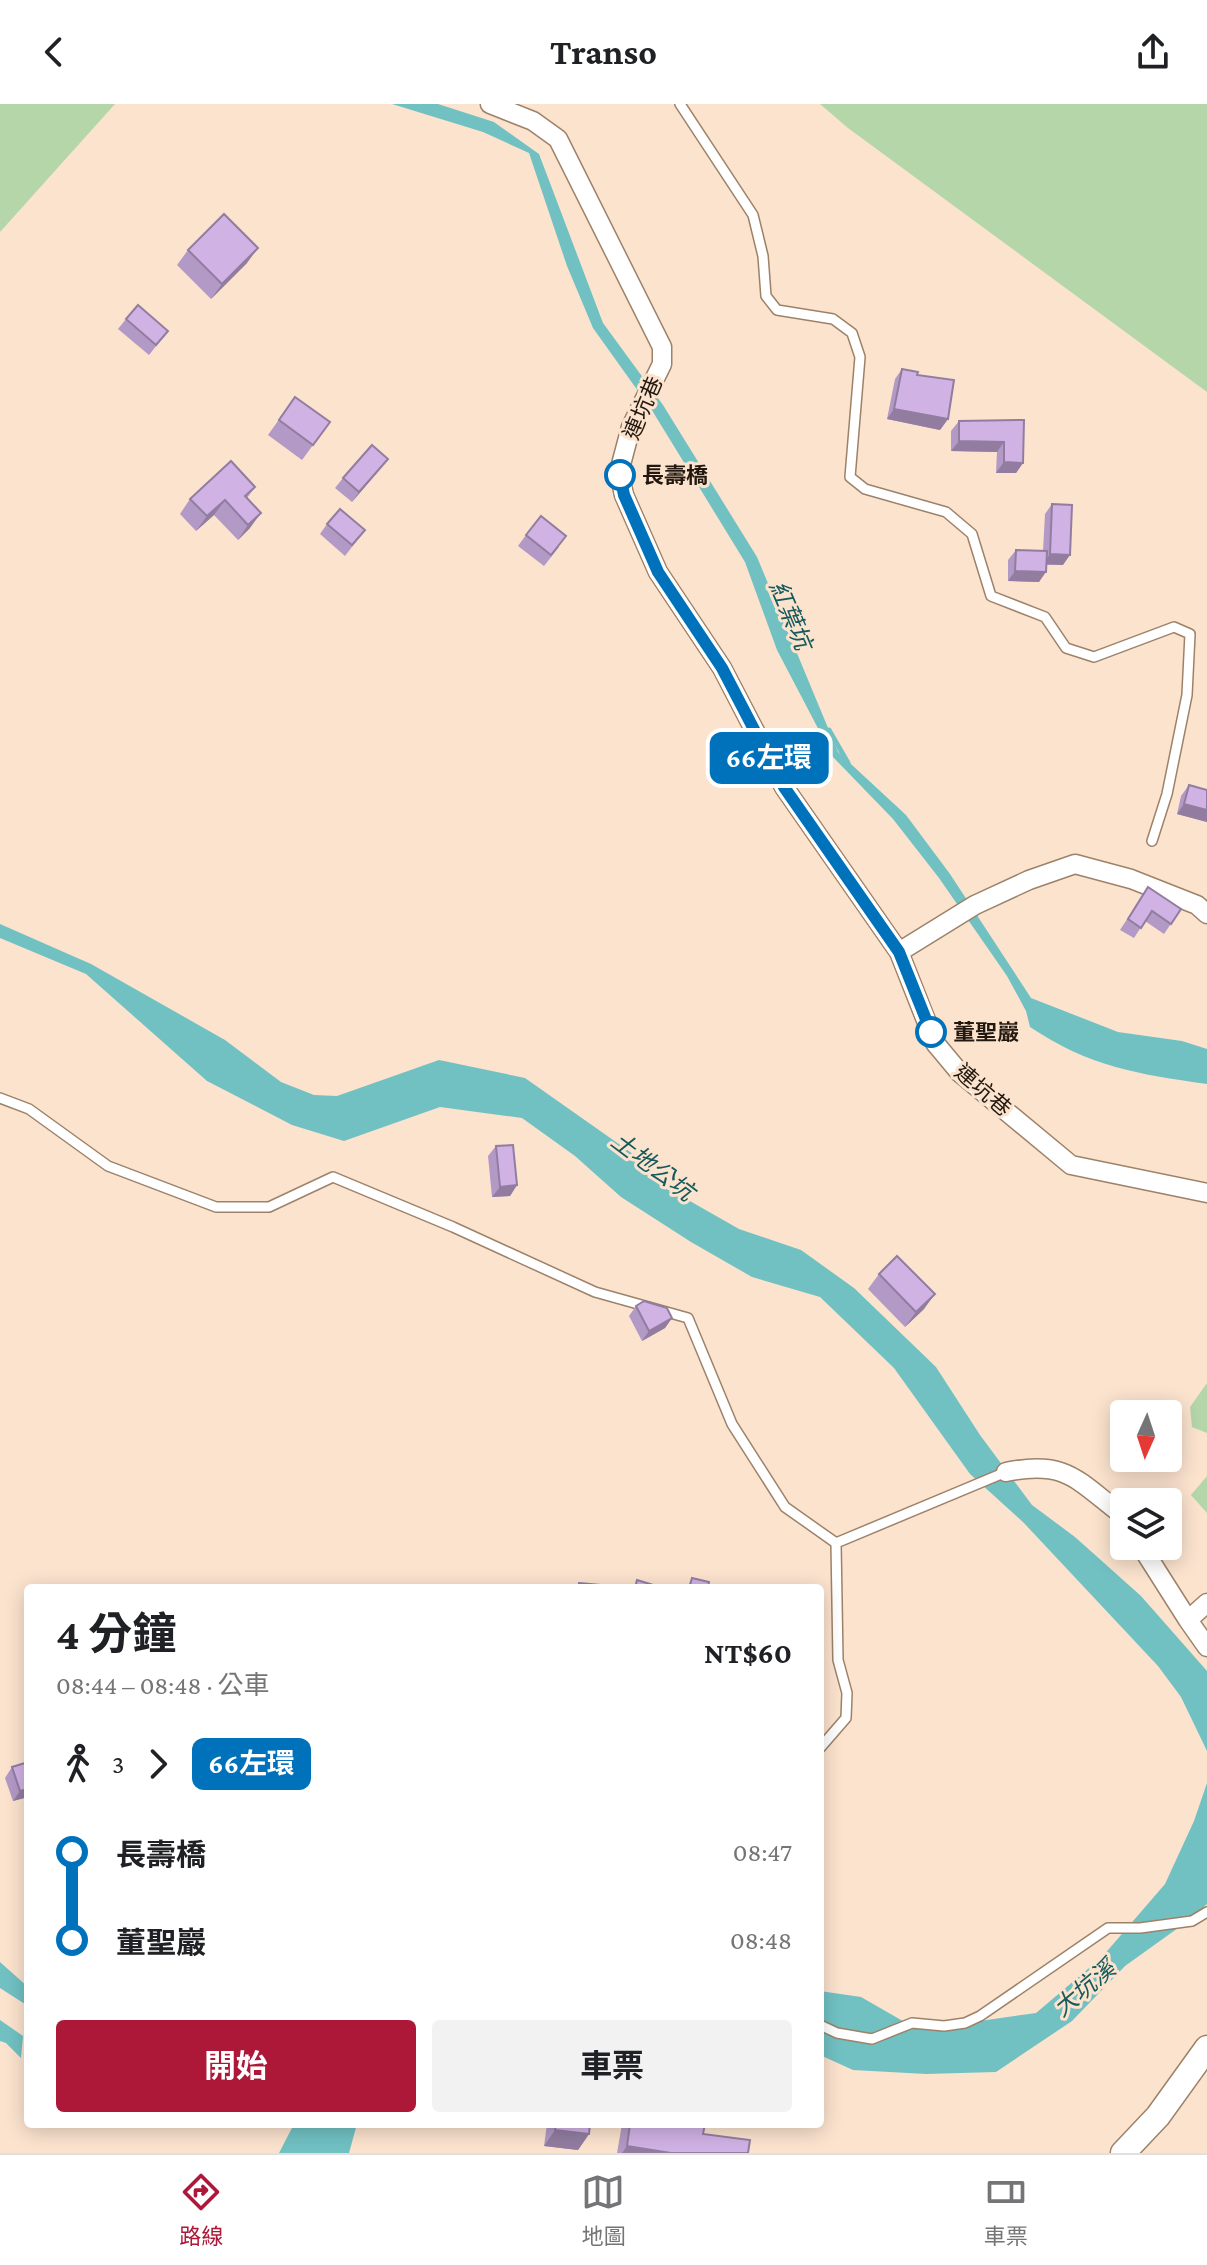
<!DOCTYPE html>
<html lang="zh-TW">
<head>
<meta charset="utf-8">
<style>
	:root { --surface:#fff; --page:#f2f2f2; --text:#202124; --muted:#757577; --line:#e0e0e0; --accent:#ad1838 }
	body { margin:0; font-family:"Crimson Pro","Noto Sans TC",serif; background:var(--page); color:var(--text); height:100vh; display:flex; flex-direction:column; font-size:30px; white-space:nowrap }
	* { box-sizing:border-box; margin:0 }
	p { font-size:26px; color:var(--muted) }
	.icon { flex:none; width:44px; height:44px; fill:none; stroke:currentColor; stroke-width:2; stroke-linecap:round; stroke-linejoin:round }
	.map { position:relative; flex:1; overflow:hidden }
	.sheet { position:absolute; left:24px; top:1480px; width:800px; height:544px; display:flex; flex-direction:column; background:var(--surface); border-radius:8px; box-shadow:0 4px 20px #0003 }
	.sheet>* { flex:none }
	.badge { padding:0 16px; border-radius:12px; font-size:28px; line-height:52px }
	.needle { width:52px; rotate:183deg }
	.controls { position:absolute; left:1110px; top:1296px; display:grid; gap:16px }
	.controls a { display:grid; place-items:center; width:72px; height:72px; border-radius:8px; background:var(--surface); box-shadow:0 4px 20px #0003; font-size:40px }
	.map>.badge { position:absolute; translate:-50% -50%; box-shadow:0 0 0 4px #fff }
	.legs { display:flex; align-items:center; gap:12px; height:88px; padding:0 32px; font-size:26px }
	.legs p { margin-inline-start:auto }
	.head { display:flex; align-items:center; justify-content:space-between; height:136px; padding:0 32px }
	h1 { font-size:44px; font-weight:700; line-height:60px }
	.primary-button { display:flex; gap:16px; margin-top:auto; padding:16px 32px }
	.primary-button a { flex:1; height:92px; border-radius:8px; background:var(--accent); color:#fff; font-size:32px; font-weight:700; line-height:92px; text-align:center }
	.primary-button a+a { background:var(--page); color:var(--text) }
	ul { padding:0 32px; list-style:none }
	li { display:flex; align-items:center; gap:28px; height:88px; font-size:30px }
	li i { display:grid; place-items:center; width:12px; height:100%; margin:0 10px; background:currentColor }
	li i::after { content:''; width:20px; height:20px; margin:-10px; border:6px solid; border-radius:50%; background:var(--surface) }
	li p { margin-inline-start:auto }
	li:first-child i { background:linear-gradient(#0000 50%,currentColor 0) }
	li:last-child i { background:linear-gradient(currentColor 50%,#0000 0) }
	header { display:flex; justify-content:space-between; align-items:center; height:104px; padding:0 32px; background:var(--surface); font-size:36px; font-weight:700 }
	.tabs { display:flex; justify-content:space-around; align-items:center; height:112px; border-top:2px solid var(--line); background:var(--surface); font-size:22px; color:var(--muted) }
	.tabs a { display:grid; justify-items:center; gap:4px }
	.tabs .current { color:var(--accent) }
	.map>svg:first-child { display:block }
	.green { fill:#b4d6a9 }
	.water { fill:#71c1c3 }
	.lines { fill:none; stroke-linecap:round; stroke-linejoin:round }
	.stream { stroke:#71c1c3; stroke-width:5 }
	.service-casing { stroke:#9d8269; stroke-width:12 }
	.minor-casing { stroke:#9d8269; stroke-width:21 }
	.secondary-casing { stroke:#9d8269; stroke-width:27 }
	.service { stroke:#fff; stroke-width:9 }
	.minor { stroke:#fff; stroke-width:18 }
	.secondary { stroke:#fff; stroke-width:24 }
	.wall { fill:#b399c5 }
	.shaded-wall { fill:#927da0 }
	.building { fill:#d0b2e5; stroke:#927da0; stroke-width:2 }
	.line-1-casing { stroke:#fff; stroke-width:18 }
	.line-1 { stroke:#0072bc; stroke-width:12 }
	.stop-1-dot { fill:#fff; stroke:#0072bc; stroke-width:4 }
	.labels { text-anchor:middle; dominant-baseline:central; stroke-width:6; stroke-linejoin:round; paint-order:stroke }
	.street-label { font-size:22px; fill:#23180f; stroke:#fbe3ce }
	.stop-label { font-size:22px; font-weight:bold; fill:#23180f; stroke:#fbe3ce; text-anchor:start }
	.water-label { font-size:24px; font-style:italic; fill:#165a5c; stroke:#fbe3ce }
</style>
</head>
<body>
<header><svg class="icon" aria-label="back" viewBox="0 0 24 24"><path d="M15 5l-7 7 7 7"/></svg>Transo<svg class="icon" aria-label="share" viewBox="0 0 24 24"><path d="M12 15V3M7 8l5-5 5 5M5 13v7h14v-7"/></svg></header>
<div class="map">
<svg width="1207" height="2049" viewBox="0 0 1207 2049">
	<rect width="100%" height="100%" fill="#fbe3ce"/>
	<!-- green -->
	<path class="green" d="M 0,0 L 115,0 L 0,128 Z
		M 820,0 L 1207,0 L 1207,288 L 848,24 Z
		M 1207,1279 L 1207,1329 L 1192,1323 L 1190,1303 Z
		M 1207,1372 L 1207,1409 L 1191,1391 Z"/>
	<!-- water -->
	<path class="water" d="M 392,0 L 438,0 L 494,18 L 539,50 L 603,219 L 663,301 L 757,453 L 838,648 L 906,711 L 950,770 L 1031,894 L 1118,928 L 1182,937 L 1207,945 L 1207,980 C 1137,970 1090,963 1030,923 L 1026,907 L 1007,872 L 939,774 L 893,715 L 833,653 L 777,546 L 745,458 L 653,308 L 593,224 L 567,162 L 529,49 L 483,28 Z
		M 0,820 L 91,860 L 225,936 L 281,978 L 314,991 L 337,992 L 439,956 L 525,974 L 633,1050 L 660,1080 L 739,1125 L 801,1146 L 854,1184 L 936,1263 L 980,1331 L 1032,1401 L 1075,1433 L 1141,1492 L 1207,1567 L 1207,1647 L 1181,1593 L 1158,1562 L 1023,1418 L 970,1370 L 894,1264 L 820,1193 L 752,1173 L 691,1138 L 621,1093 L 575,1052 L 522,1014 L 440,1003 L 344,1037 L 292,1021 L 207,977 L 86,870 L 0,834 Z
		M 1207,1679 L 1207,1800 L 1192,1814 L 1125,1862 L 1072,1917 L 996,1968 L 926,1970 L 853,1966 L 820,1951 L 820,1887 L 861,1893 L 908,1920 L 966,1919 L 1036,1909 L 1102,1853 L 1165,1780 L 1194,1717 Z
		M 0,1858 L 28,1883 L 28,1902 L 0,1884 Z
		M 0,1916 L 23,1932 L 21,1954 L 6,1939 L 0,1937 Z
		M 294,2020 L 357,2020 L 349,2049 L 279,2049 Z"/>
	<g class="lines">
		<!-- stream -->
		<path class="stream" d="M 829,626 L 848,659"/>
		<!-- service casing -->
		<g class="service-casing">
			<path id="service" d="M 680,0 L 753,111 L 763,152 L 766,192 L 777,206 L 833,215 L 852,229 L 860,253 L 850,373 L 865,385 L 946,408 L 972,430 L 991,492 L 1045,513 L 1066,544 L 1094,553 L 1174,523 L 1190,530 L 1187,591 L 1167,690 L 1152,737
				M 0,994 L 29,1005 L 108,1062 L 216,1103 L 269,1103 L 333,1073 L 453,1123 L 595,1188 L 688,1214 L 732,1320 L 785,1403 L 836,1439
				M 820,1644 L 846,1614 L 847,1589 L 838,1556 L 836,1439 L 1006,1368
				M 820,1921 L 837,1929 L 872,1935 L 912,1919 L 944,1922 L 965,1919 L 980,1912 L 1108,1824 L 1140,1824 L 1192,1817 L 1207,1808"/>
		</g>
		<!-- minor casing -->
		<g class="minor-casing">
			<path id="minor" d="M 490,0 L 533,17 L 558,35 L 662,243 L 662,260 L 631,323 L 619,368 L 624,391 L 658,468 L 722,564 L 784,683 L 899,848 L 935,939 L 960,969 L 1071,1061 L 1207,1089
				M 899,848 L 975,801 L 1029,776 L 1075,760 L 1131,775 L 1197,801 L 1207,810
				M 1006,1368 C 1065,1356 1076,1375 1120,1409 L 1124,1416
				M 1141,1442 L 1188,1516
				M 1207,1499 L 1188,1516 L 1207,1543"/>
		</g>
		<!-- secondary casing -->
		<g class="secondary-casing">
			<path id="secondary" d="M 1123,2049 L 1158,2012 L 1207,1944"/>
		</g>
		<!-- service -->
		<use href="#service" class="service"/>
		<!-- minor -->
		<use href="#minor" class="minor"/>
		<!-- secondary -->
		<use href="#secondary" class="secondary"/>
	</g>
	<!-- wall -->
	<path class="wall" d="M 188,146 L 247,159 L 211,195 L 177,161 Z
		M 126,215 L 168,227 L 149,251 L 118,225 Z
		M 902,265 L 917,271 L 948,315 L 940,326 L 887,315 L 895,275 Z
		M 295,293 L 330,318 L 302,356 L 268,331 Z
		M 1024,316 L 1023,359 L 1016,369 L 996,369 L 997,348 L 951,347 L 951,327 L 959,317 Z
		M 388,355 L 380,365 L 352,398 L 335,384 L 343,374 Z
		M 255,383 L 247,394 L 250,424 L 238,436 L 214,411 L 196,427 L 180,410 L 190,395 Z
		M 1052,400 L 1063,461 L 1046,461 L 1039,478 L 1008,477 L 1008,456 L 1016,446 L 1043,447 L 1045,410 Z
		M 327,420 L 365,426 L 345,452 L 320,430 Z
		M 526,431 L 559,443 L 544,462 L 518,442 Z
		M 1189,681 L 1207,686 L 1207,718 L 1177,710 L 1181,692 Z
		M 1148,783 L 1181,805 L 1164,830 L 1145,817 L 1134,834 L 1120,826 Z
		M 496,1042 L 517,1081 L 510,1092 L 492,1093 L 488,1052 Z
		M 879,1170 L 924,1205 L 905,1223 L 868,1185 Z
		M 636,1202 L 672,1214 L 665,1224 L 642,1237 L 629,1212 Z
		M 28,1658 L 28,1693 L 13,1697 L 5,1674 L 12,1663 Z
		M 547,2020 L 590,2020 L 589,2030 L 578,2046 L 544,2042 Z
		M 622,2020 L 705,2020 L 703,2030 L 748,2049 L 617,2049 Z"/>
	<!-- shaded-wall -->
	<path class="shaded-wall" d="M 258,144 L 247,159 L 211,195 L 222,180 Z
		M 894,305 L 948,315 L 940,326 L 887,315 Z
		M 959,337 L 1004,338 L 997,348 L 951,347 Z
		M 388,355 L 380,365 L 352,398 L 359,388 Z
		M 1004,358 L 1023,359 L 1016,369 L 996,369 Z
		M 225,396 L 214,411 L 196,427 L 207,412 Z
		M 261,409 L 250,424 L 238,436 L 248,421 Z
		M 1050,450 L 1070,451 L 1063,461 L 1043,460 Z
		M 1015,467 L 1046,468 L 1039,478 L 1008,477 Z
		M 1184,700 L 1207,706 L 1207,718 L 1177,710 Z
		M 517,1081 L 510,1092 L 492,1093 L 500,1083 Z
		M 935,1190 L 924,1205 L 905,1223 L 916,1208 Z
		M 672,1214 L 665,1224 L 642,1237 L 649,1227 Z
		M 28,1685 L 28,1693 L 13,1697 L 20,1687 Z
		M 555,2026 L 589,2030 L 578,2046 L 544,2042 Z
		M 627,2042 L 671,2049 L 622,2049 Z"/>
	<!-- building -->
	<path class="building" d="M 224,110 L 258,144 L 222,180 L 188,146 Z
		M 138,201 L 168,227 L 156,241 L 126,215 Z
		M 902,265 L 918,268 L 917,271 L 954,276 L 948,315 L 894,305 Z
		M 295,293 L 330,318 L 313,341 L 279,316 Z
		M 1024,316 L 1023,359 L 1004,358 L 1004,338 L 959,337 L 959,317 Z
		M 372,341 L 388,355 L 359,388 L 343,374 Z
		M 231,357 L 255,383 L 245,392 L 261,409 L 248,421 L 225,396 L 207,412 L 190,395 Z
		M 1052,400 L 1072,401 L 1070,451 L 1050,450 Z
		M 340,405 L 365,426 L 352,441 L 327,420 Z
		M 541,412 L 566,432 L 551,451 L 526,431 Z
		M 1016,446 L 1047,447 L 1046,468 L 1015,467 Z
		M 1189,681 L 1207,686 L 1207,706 L 1184,700 Z
		M 1148,783 L 1181,805 L 1171,820 L 1152,807 L 1141,824 L 1128,815 Z
		M 513,1041 L 517,1081 L 500,1083 L 496,1042 Z
		M 897,1152 L 935,1190 L 916,1208 L 879,1170 Z
		M 644,1197 L 667,1204 L 672,1214 L 649,1227 L 636,1202 Z
		M 692,1474 L 709,1478 L 708,1484 L 689,1484 Z
		M 637,1476 L 663,1484 L 635,1484 Z
		M 579,1479 L 611,1482 L 611,1484 L 578,1484 Z
		M 28,1658 L 28,1685 L 20,1687 L 12,1663 Z
		M 556,2020 L 590,2020 L 589,2030 L 555,2026 Z
		M 630,2020 L 705,2020 L 703,2030 L 750,2036 L 748,2049 L 671,2049 L 627,2042 Z"/>
	<g class="lines">
		<!-- line-1 casing -->
		<g class="line-1-casing">
			<path id="line-1" d="M 620,371 L 624,391 L 658,468 L 722,564 L 784,683 L 899,848 L 931,928"/>
		</g>
		<!-- line-1 -->
		<use href="#line-1" class="line-1"/>
	</g>
	<!-- markers -->
	<g class="stop-1-dot">
		<circle cx="620" cy="371" r="14"/>
		<circle cx="931" cy="928" r="14"/>
	</g>
	<g class="labels">
		<!-- street labels -->
		<g class="street-label">
			<text transform="translate(643 304) rotate(-67)">連坑巷</text>
			<text transform="translate(983 986) rotate(41)">連坑巷</text>
		</g>
		<!-- stop labels -->
		<g class="stop-label">
			<text x="642" y="371">長壽橋</text>
			<text x="953" y="928">董聖巖</text>
		</g>
		<!-- water labels -->
		<g class="water-label">
			<text transform="translate(791 511) rotate(67)">紅葉坑</text>
			<text transform="translate(653 1062) rotate(37)">土地公坑</text>
			<text transform="translate(1084 1884) rotate(-40)">大坑溪</text>
		</g>
	</g>
</svg>
<div class="controls">
<a><svg class="needle" viewBox="-14 -14 28 28"><path d="M0-13l5 13h-10z" fill="#e53935"/><path d="M0 13l5-13h-10z" fill="#757577"/></svg></a>
<a><svg class="icon" aria-label="layers" viewBox="0 0 24 24"><path d="M12 4l9 5-9 5-9-5zM3 14l9 5 9-5"/></svg></a>
</div>
<b class="badge" style="left:769px;top:654px;background:#0072bc;color:#fff">66左環</b>
<section class="sheet">
<div class="head"><div><h1>4 分鐘</h1><p>08:44 – 08:48 · 公車</p></div><b>NT$60</b></div>
<div class="legs"><svg class="icon" aria-label="walk" viewBox="0 0 24 24"><circle cx="13" cy="4" r="2"/><path d="M13 8l-2 6 4 7M11 14l-3 7M7 12l3-4h3l4 4"/></svg>3<svg class="icon" aria-label="forward" viewBox="0 0 24 24"><path d="M9 5l7 7-7 7"/></svg><b class="badge" style="background:#0072bc;color:#fff">66左環</b></div>
<ul>
<li><i style="color:#0072bc"></i><b>長壽橋</b><p>08:47</p></li>
<li><i style="color:#0072bc"></i><b>董聖巖</b><p>08:48</p></li>
</ul>
<div class="primary-button"><a>開始</a><a>車票</a></div>
</section>
</div>
<nav class="tabs">
<a class="current"><svg class="icon" aria-label="directions" viewBox="0 0 24 24"><path d="M12 3l9 9-9 9-9-9zM9 14v-3h6M13 9l2 2-2 2"/></svg>路線</a>
<a><svg class="icon" aria-label="map" viewBox="0 0 24 24"><path d="M3 6l6-2 6 2 6-2v14l-6 2-6-2-6 2zM9 4v14M15 6v14"/></svg>地圖</a>
<a><svg class="icon" aria-label="tickets" viewBox="0 0 24 24"><path d="M3 7h18v10H3zM15 7v10"/></svg>車票</a>
</nav>
</body>
</html>
